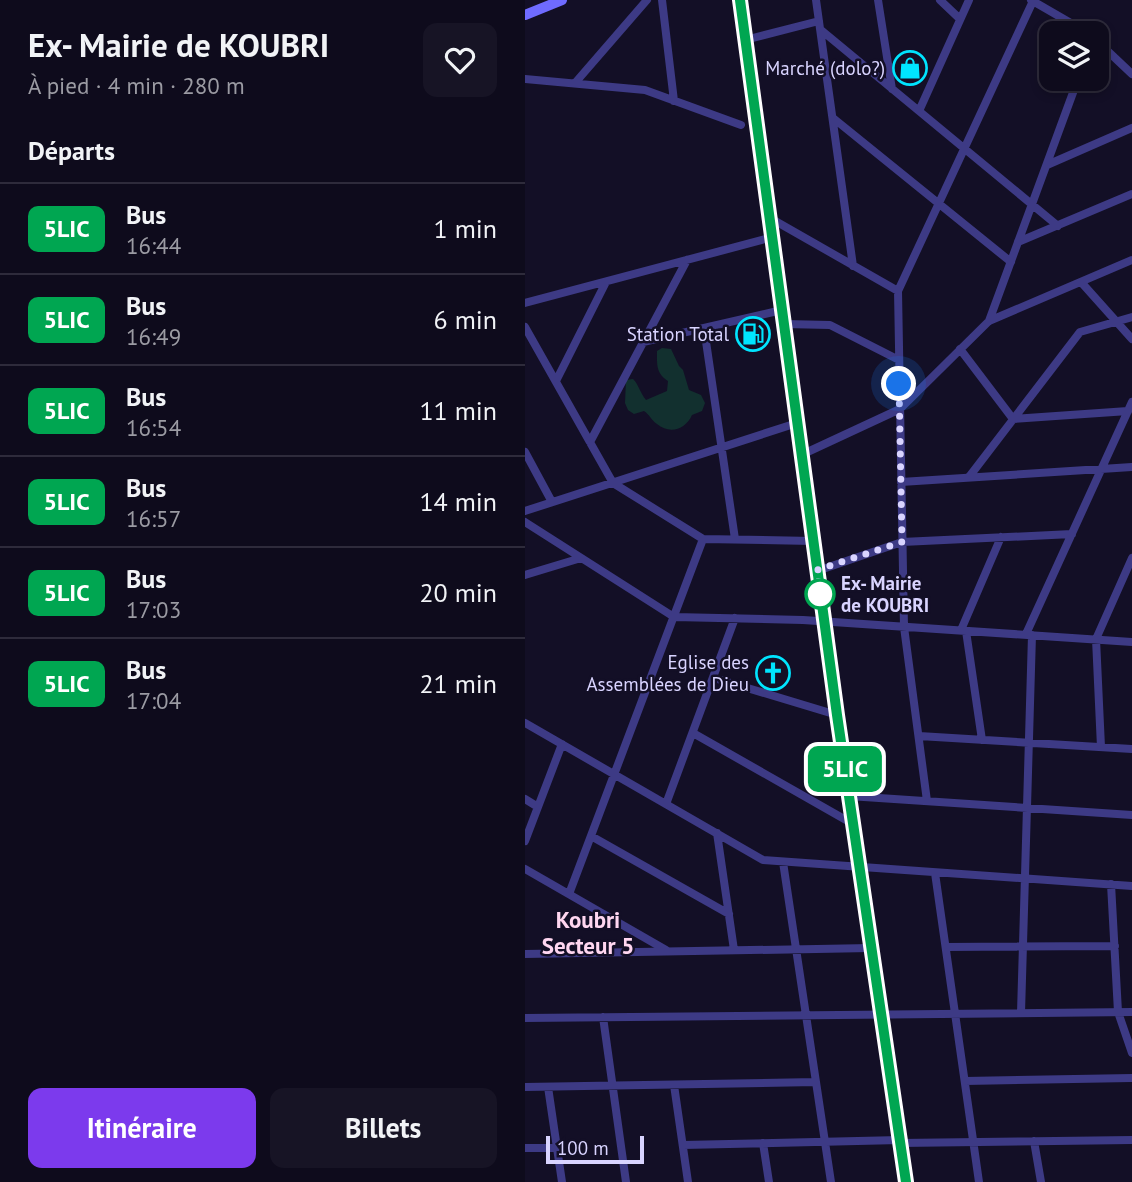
<!DOCTYPE html>
<html lang="fr">
<head>
<meta charset="utf-8">
<style>
	:root { --surface:#0e0b1c; --page:#171425; --text:#f1f3f6; --muted:#9b9ba3; --line:#2e2b3b; --accent:#7c3aed }
	body { margin:0; font-family:"PT Sans",sans-serif; background:var(--page); color:var(--text); height:100vh; display:flex; flex-direction:column; font-size:26px; white-space:nowrap }
	* { box-sizing:border-box; margin:0 }
	p { font-size:23px; color:var(--muted) }
	.icon { flex:none; width:38px; height:38px; fill:none; stroke:currentColor; stroke-width:2; stroke-linecap:round; stroke-linejoin:round }
	.map { position:relative; flex:1; overflow:hidden }
	.sheet { display:flex; flex-direction:column; background:var(--surface); width:525px }
	.sheet>* { flex:none }
	.badge { padding:0 14px; border-radius:10px; font-size:24px; line-height:46px }
	.buttons { position:absolute; left:514px; top:21px; display:grid; gap:14px }
	.buttons a { display:grid; place-items:center; width:70px; height:70px; border-radius:14px; background:var(--surface); box-shadow:0 4px 10px #0003,0 0 0 2px var(--line); font-size:35px }
	.scale { position:absolute; left:21px; bottom:18px; width:98px; box-sizing:border-box; padding-left:7px; border:4px solid #d9d4ff; border-top:0; font-size:19px; line-height:24px; white-space:nowrap; color:#d9d4ff; -webkit-text-stroke:5px #130f26; paint-order:stroke }
	.you { position:absolute; width:35px; height:35px; margin:-18px; border:5px solid #fff; border-radius:50%; background:#1a73e8; box-shadow:0 0 0 10px #1a73e833 }
	.map>.badge { position:absolute; translate:-50% -50%; box-shadow:0 0 0 4px #fff }
	h2 { padding:0 28px; font-size:26px; line-height:63px }
	.round { display:grid; place-items:center; flex:none; width:74px; height:74px; border-radius:14px; background:var(--page) }
	.overview { display:flex; align-items:center; justify-content:space-between; height:119px; padding:0 28px }
	h1 { font-size:33px; font-weight:700; line-height:52px }
	.cta { display:flex; gap:14px; margin-top:auto; padding:14px 28px }
	.cta a { flex:1; height:80px; border-radius:14px; background:var(--accent); color:#fff; font-size:28px; font-weight:700; line-height:80px; text-align:center }
	.cta a+a { background:var(--page); color:var(--text) }
	ul { padding:0; list-style:none }
	li { display:flex; align-items:center; gap:21px; height:91px; padding:0 28px; border-top:2px solid var(--line) }
	li div { flex:1 }
	li b { display:block; font-size:26px }
	li em { font-style:normal }
	li .badge { min-width:77px; font-weight:700; text-align:center }
	main { display:flex; flex:1; min-height:0 }
	.map>svg:first-child { display:block }
	.green { fill:#12302f }
	.lines { fill:none; stroke-linecap:round; stroke-linejoin:round }
	.minor { stroke:#3d3a85; stroke-width:8 }
	.secondary { stroke:#6f6bff; stroke-width:10 }
	.trunk { stroke:#e055d1; stroke-width:12 }
	.line-casing { stroke:#fff; stroke-width:16 }
	.line { stroke:#00a651; stroke-width:10 }
	.walk { stroke:#d9d4ff; stroke-width:7; stroke-dasharray:0 12.6 }
	.stop-dot { fill:#fff; stroke:#00a651; stroke-width:3.5 }
	.labels { text-anchor:middle; dominant-baseline:central; stroke-width:5; stroke-linejoin:round; paint-order:stroke }
	.poi-label { font-size:19px; fill:#d9d4ff; stroke:#130f26; text-anchor:end }
	.stop-label { font-size:19px; font-weight:bold; fill:#d9d4ff; stroke:#130f26; text-anchor:start }
	.quarter-label { font-size:23px; font-weight:bold; fill:#ffd6f0; stroke:#130f26 }
</style>
</head>
<body>
<main>
<section class="sheet">
<div class="overview"><div><h1>Ex- Mairie de KOUBRI</h1><p>À pied · 4 min · 280 m</p></div><a class="round"><svg class="icon" aria-label="heart" viewBox="0 0 24 24"><path d="M12 20l-8-8c-3-5 5-10 8-4 3-6 11-1 8 4z"/></svg></a></div>
<h2>Départs</h2>
<ul>
<li><span class="badge" style="background:#00a651;color:#fff">5LIC</span><div><b>Bus</b><p>16:44</p></div><em>1 min</em></li>
<li><span class="badge" style="background:#00a651;color:#fff">5LIC</span><div><b>Bus</b><p>16:49</p></div><em>6 min</em></li>
<li><span class="badge" style="background:#00a651;color:#fff">5LIC</span><div><b>Bus</b><p>16:54</p></div><em>11 min</em></li>
<li><span class="badge" style="background:#00a651;color:#fff">5LIC</span><div><b>Bus</b><p>16:57</p></div><em>14 min</em></li>
<li><span class="badge" style="background:#00a651;color:#fff">5LIC</span><div><b>Bus</b><p>17:03</p></div><em>20 min</em></li>
<li><span class="badge" style="background:#00a651;color:#fff">5LIC</span><div><b>Bus</b><p>17:04</p></div><em>21 min</em></li>
</ul>
<div class="cta"><a>Itinéraire</a><a>Billets</a></div>
</section>
<div class="map">
<svg width="607" height="1182" viewBox="0 0 607 1182">
	<rect width="100%" height="100%" fill="#130f26"/>
	<!-- green -->
	<path class="green" d="M 137,348 L 146,349 L 154,366 L 158,370 L 164,390 L 176,395 L 180,403 L 177,411 L 167,415 C 161,429 145,435 132,424 C 126,420 125,415 119,411 L 109,414 L 103,410 L 100,403 L 101,380 L 108,379 C 114,385 115,393 121,400 L 142,391 L 143,381 C 131,373 132,365 132,351 Z"/>
	<g class="lines">
		<!-- minor -->
		<path class="minor" d="M 137,0 L 149,101
			M 291,0 L 328,266
			M 353,0 L 367,89
			M 415,0 L 435,19
			M 506,0 L 563,33
			M 296,30 L 533,226
			M 220,40 L 294,21
			M 572,41 L 607,74
			M 0,79 L 120,90 L 216,125
			M 50,83 L 122,0
			M 394,111 L 444,0
			M 308,118 L 486,262
			M 522,165 L 607,128
			M 245,218 L 373,291
			M 493,242 L 607,194
			M 556,282 L 607,339
			M 0,303 L 248,237
			M 464,321 L 553,79
			M 259,324 L 305,325 L 374,360
			M 0,327 L 88,483 L 178,539 L 288,541
			M 179,328 L 210,539
			M 118,342 L 257,310
			M 435,349 L 488,419 L 603,411
			M 31,381 L 81,282
			M 65,442 L 162,260
			M 0,452 L 27,502
			M 276,455 L 375,409 L 464,321 L 607,260
			M 444,477 L 555,332 L 607,317
			M 376,482 L 607,467
			M 0,511 L 272,423
			M 0,522 L 149,617 L 278,620 L 607,642
			M 292,571 L 377,542 L 547,534
			M 0,575 L 56,558
			M 436,630 L 476,537
			M 441,631 L 457,740
			M 501,634 L 607,402
			M 189,678 L 312,715
			M 0,723 L 238,860 L 607,886
			M 168,733 L 328,824
			M 394,736 L 607,749
			M 576,747 L 571,639 L 607,558
			M 324,796 L 607,815
			M 0,799 L 13,807
			M 402,801 L 379,627 L 373,291 L 508,1
			M 141,804 L 210,618
			M 192,833 L 209,950
			M 66,836 L 204,914
			M 0,841 L 37,744
			M 258,862 L 306,1182
			M 0,869 L 141,950
			M 410,873 L 454,1182
			M 586,884 L 593,1012 L 607,1053
			M 44,894 L 178,539
			M 421,947 L 590,946
			M 0,954 L 346,948
			M 496,1013 L 507,635
			M 78,1017 L 101,1182
			M 0,1018 L 607,1012
			M 440,1081 L 607,1078
			M 149,1085 L 163,1182
			M 0,1087 L 291,1082
			M 23,1087 L 37,1182
			M 509,1141 L 516,1182
			M 238,1143 L 244,1182
			M 375,1143 L 607,1140
			M 158,1145 L 375,1140
			M 0,1148 L 32,1148"/>
		<!-- secondary -->
		<path class="secondary" d="M 0,15 L 37,0"/>
		<!-- trunk -->
		<path class="trunk" d="M 215,0 L 312,715 L 381,1182"/>
	</g>
	<g class="lines">
		<!-- line casing -->
		<g class="line-casing">
			<path id="line" d="M 215,0 L 312,715 L 381,1182"/>
		</g>
		<!-- line -->
		<use href="#line" class="line"/>
		<!-- walk -->
		<path class="walk" d="M 295,594 L 292,570 L 377,542 L 374,384"/>
	</g>
	<!-- icons -->
	<defs>
		<g id="shop-ring" transform="scale(1.75)"><circle r="9.5" fill="#130f26" stroke="#00e5ff" stroke-width="1.5"/><path d="M-5-2.5h2.3a2.7 3.5 0 0 1 5.4 0H5L5.5 6h-11ZM-1.5-2.5h3a1.5 2.3 0 0 0-3 0Z" fill="#00e5ff"/></g>
		<g id="fuel-ring" transform="scale(1.75)"><circle r="9.5" fill="#130f26" stroke="#00e5ff" stroke-width="1.5"/><path d="M-5.5-6h7V0h2V4h1.3V-2.5L3-4.5l.8-.8L6-3V5H2.5V1h-1V6h-7ZM-4.2-4.7v3.2H.2V-4.7Z" fill="#00e5ff"/></g>
		<g id="church-ring" transform="scale(1.75)"><circle r="9.5" fill="#130f26" stroke="#00e5ff" stroke-width="1.5"/><path d="M-1.2-6h2.4v3.5h3.3v2.4h-3.3V6h-2.4V-.1h-3.3v-2.4h3.3Z" fill="#00e5ff"/></g>
	</defs>
	<g fill-rule="evenodd">
		<use href="#shop-ring" x="385" y="68"/>
		<use href="#fuel-ring" x="228" y="334"/>
		<use href="#church-ring" x="248" y="673"/>
	</g>
	<!-- markers -->
	<circle class="stop-dot" cx="295" cy="594" r="14"/>
	<g class="labels">
		<!-- poi labels -->
		<g class="poi-label">
			<text x="360" y="68">Marché (dolo?)</text>
			<text x="204" y="334">Station Total</text>
			<text x="224" y="662">Eglise des<tspan x="224" dy="22">Assemblées de Dieu</tspan></text>
		</g>
		<!-- stop labels -->
		<g class="stop-label">
			<text x="316" y="583">Ex- Mairie<tspan x="316" dy="22">de KOUBRI</tspan></text>
		</g>
		<!-- quarter labels -->
		<g class="quarter-label">
			<text x="63" y="919">Koubri<tspan x="63" dy="26">Secteur 5</tspan></text>
		</g>
	</g>
</svg>
<div class="buttons">
<a><svg class="icon" aria-label="layers" viewBox="0 0 24 24"><path d="M12 4l9 5-9 5-9-5zM3 14l9 5 9-5"/></svg></a>
</div>
<div class="scale">100 m</div>
<div class="you" style="left:374px;top:384px"></div>
<b class="badge" style="left:320px;top:769px;background:#00a651;color:#fff">5LIC</b>
</div>
</main>
</body>
</html>
